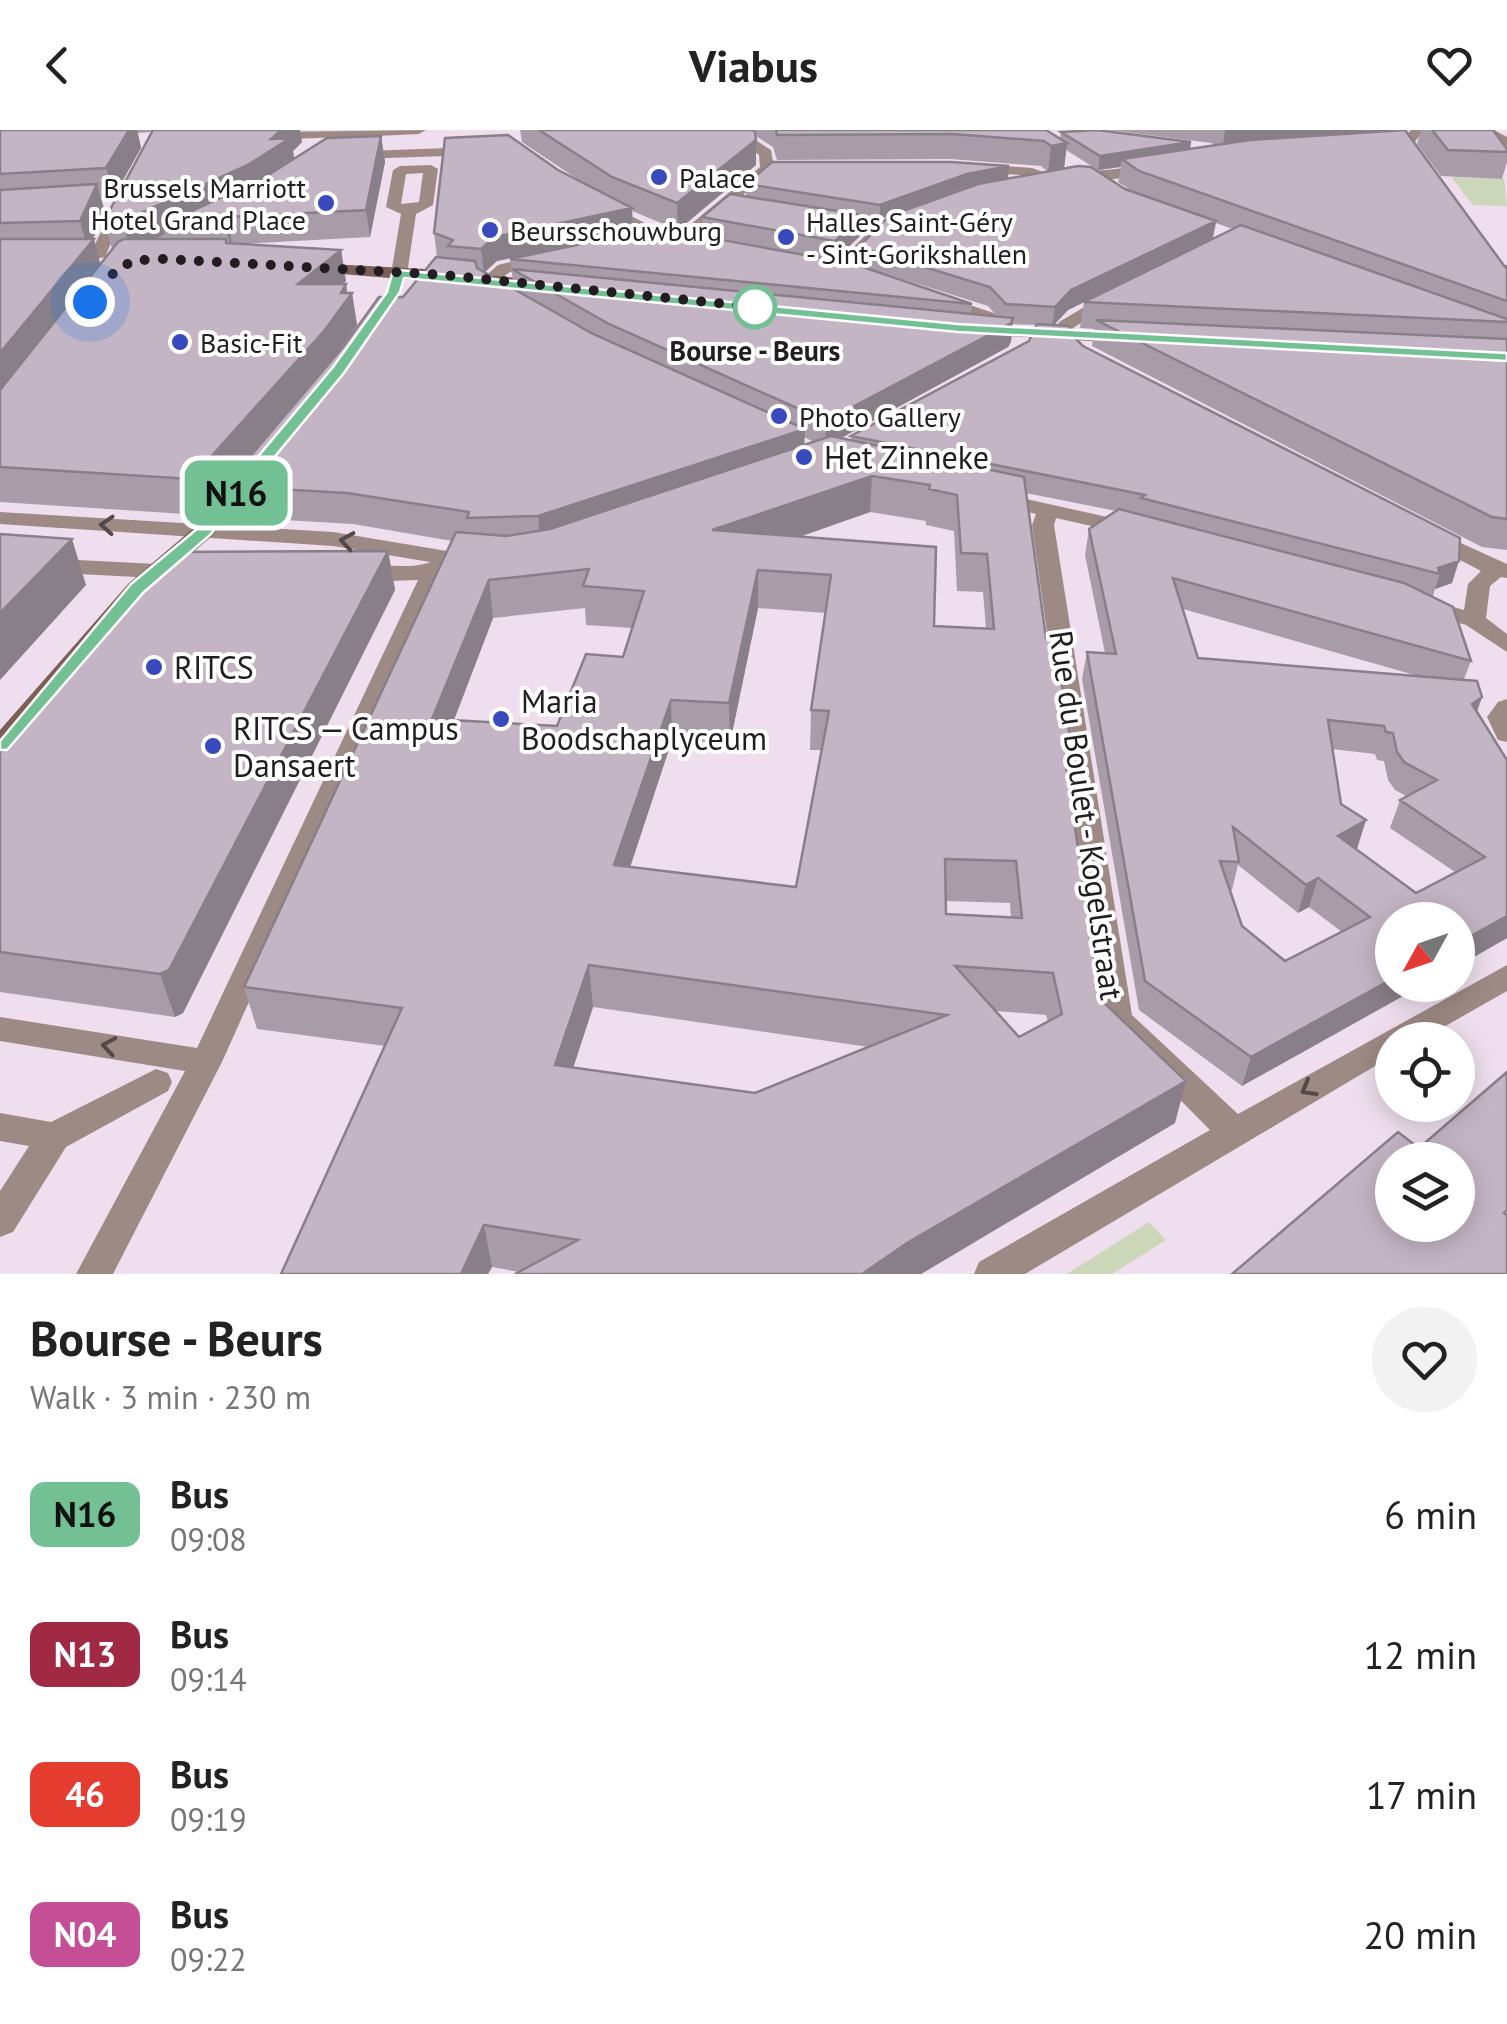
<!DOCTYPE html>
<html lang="en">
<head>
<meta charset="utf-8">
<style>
	:root { --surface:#fff; --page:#f2f2f2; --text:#222; --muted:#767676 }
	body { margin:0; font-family:"PT Sans",sans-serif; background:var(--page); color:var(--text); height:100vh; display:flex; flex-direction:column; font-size:38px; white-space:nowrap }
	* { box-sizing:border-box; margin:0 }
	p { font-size:32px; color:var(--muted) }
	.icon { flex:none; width:55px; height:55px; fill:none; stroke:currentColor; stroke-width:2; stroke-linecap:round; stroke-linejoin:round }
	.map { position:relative; height:1144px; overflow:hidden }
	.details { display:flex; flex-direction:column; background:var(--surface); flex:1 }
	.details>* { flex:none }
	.badge { padding:0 20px; border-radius:15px; font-size:35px; line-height:65px }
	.needle { width:65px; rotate:230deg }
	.tools { position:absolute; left:1375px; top:772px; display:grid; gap:20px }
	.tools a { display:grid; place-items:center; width:100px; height:100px; border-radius:50%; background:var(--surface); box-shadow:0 5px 25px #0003; font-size:50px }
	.you { position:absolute; width:50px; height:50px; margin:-25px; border:8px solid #fff; border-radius:50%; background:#1a73e8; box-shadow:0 0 0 15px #1a73e833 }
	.map>.badge { position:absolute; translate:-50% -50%; box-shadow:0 0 0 5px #fff }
	.round { display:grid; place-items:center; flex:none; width:105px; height:105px; border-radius:52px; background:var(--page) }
	.headline { display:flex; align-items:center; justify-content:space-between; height:170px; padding:0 30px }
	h1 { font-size:48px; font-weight:700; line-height:75px }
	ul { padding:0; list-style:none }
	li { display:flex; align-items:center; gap:30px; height:140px; padding:0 30px }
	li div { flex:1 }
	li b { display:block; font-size:38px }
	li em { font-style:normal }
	li .badge { min-width:110px; font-weight:700; text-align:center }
	header { display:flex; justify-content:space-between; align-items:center; height:130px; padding:0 30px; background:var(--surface); font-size:45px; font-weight:700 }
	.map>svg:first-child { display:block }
	.green { fill:#ccd7ba }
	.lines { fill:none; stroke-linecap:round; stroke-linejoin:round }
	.street { fill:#9e8a84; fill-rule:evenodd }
	.secondary { fill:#7b5f56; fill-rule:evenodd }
	.wall { fill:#a99ca9; fill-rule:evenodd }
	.shaded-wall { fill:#897f89 }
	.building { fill:#c4b5c4; stroke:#897f89; stroke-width:2.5; fill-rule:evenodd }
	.oneway { stroke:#544949 }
	.line { fill:#74c095; stroke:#fff; stroke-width:2.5 }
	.walk { stroke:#231d22; stroke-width:10; stroke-dasharray:0 18 }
	.poi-dot { fill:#394abd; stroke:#fff; stroke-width:4 }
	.stop-dot { fill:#fff; stroke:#74c095; stroke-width:5 }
	.labels { text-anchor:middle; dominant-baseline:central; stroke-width:8; stroke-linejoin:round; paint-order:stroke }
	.far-poi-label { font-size:28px; fill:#231d22; stroke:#fff; text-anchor:start }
	.far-stop-label { font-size:28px; font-weight:bold; fill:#231d22; stroke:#fff }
	.poi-label { font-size:32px; fill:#231d22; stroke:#fff; text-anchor:start }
	.street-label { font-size:32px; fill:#231d22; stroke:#fff }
</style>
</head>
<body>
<header><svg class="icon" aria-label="back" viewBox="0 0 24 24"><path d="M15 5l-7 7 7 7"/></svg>Viabus<svg class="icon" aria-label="heart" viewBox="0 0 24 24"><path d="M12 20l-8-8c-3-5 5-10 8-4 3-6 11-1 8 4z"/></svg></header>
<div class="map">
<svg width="1507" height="1144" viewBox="0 0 1507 1144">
	<rect width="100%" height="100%" fill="#efdfee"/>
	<!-- green -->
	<path class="green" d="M 1451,47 L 1504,49 L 1507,76 L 1473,75 Z
		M 1149,1092 L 1166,1110 L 1112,1144 L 1067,1144 Z"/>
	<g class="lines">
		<!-- street -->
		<path class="street" d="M 426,0 L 419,4 L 354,7 L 351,16 L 321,32 L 316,31 L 316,25 L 340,7 L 270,10 L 263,6 L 270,2 Z
			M 724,0 L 740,0 L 771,20 L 774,38 L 685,115 L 673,115 L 673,109 L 760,37 L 759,25 Z
			M 1411,0 L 1425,0 L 1410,17 L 1381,20 L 1374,16 L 1401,10 Z
			M 1477,0 L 1494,0 L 1507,7 L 1507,16 Z
			M 359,17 L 366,21 L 475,17 L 482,21 L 475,25 L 359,29 L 352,25 Z
			M 976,34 L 1032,38 L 1060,48 L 1053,52 L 1031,46 L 971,41 L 971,35 Z
			M 1152,35 L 1157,36 L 1157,42 L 1096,52 L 1066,45 C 1070,43 1138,37 1152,35 Z
			M 400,36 L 431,35 L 438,39 L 433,75 L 416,84 L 407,144 L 399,149 L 391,144 L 401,84 L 386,77 L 393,40 ZM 423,43 L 419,72 L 401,74 L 406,44 Z
			M 121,70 L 128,74 L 105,127 L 91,130 L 89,127 L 114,74 Z
			M 605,73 L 663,102 L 666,105 L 653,108 L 600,80 L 598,77 Z
			M 876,95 L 889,98 L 845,143 L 833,143 L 833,137 Z
			M 543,124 L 549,126 L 549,132 L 510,142 L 497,151 L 498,160 L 510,169 L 508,173 L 496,173 L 482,162 L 481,150 L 498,135 Z
			M 908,155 L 994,183 L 1001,191 L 998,200 L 983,204 L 982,191 L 902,164 L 902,156 Z
			M 1103,166 L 1117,170 L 1073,198 L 1069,209 L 1057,209 L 1054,205 L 1059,192 Z
			M 994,362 L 1139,394 L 1142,399 L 1131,405 L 1056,388 L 1054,395 L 1132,885 L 1238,984 L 1507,835 L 1507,861 L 1421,910 L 1392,910 L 1392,926 L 1025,1144 L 974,1144 L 979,1132 L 1210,1000 L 1101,890 L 1032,395 L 1036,384 L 987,372 L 984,368 L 987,364 Z
			M 0,382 L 333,402 L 477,426 L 488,433 L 477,440 L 450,435 L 434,459 L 222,932 L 113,1144 L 76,1144 L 185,941 L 0,911 L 0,887 L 197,918 L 418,450 L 361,452 L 350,445 C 368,428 407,442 430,432 L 333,416 L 0,394 Z
			M 1430,399 L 1507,434 L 1507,448 L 1501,447 L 1490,456 L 1486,488 L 1507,504 L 1507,522 L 1466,495 L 1418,481 L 1414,476 L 1426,469 L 1464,480 L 1468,454 L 1481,441 L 1422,410 L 1419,405 Z
			M 0,426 L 176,435 L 187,442 L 176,449 L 0,440 Z
			M 1507,569 L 1507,612 L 1498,610 L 1487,587 L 1498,572 Z
			M 156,939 L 168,943 L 172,952 L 168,961 L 66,1017 L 13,1102 L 0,1107 L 0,1061 L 29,1016 L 0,1011 L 0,983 L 51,992 Z"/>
		<!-- secondary -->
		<path class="secondary" d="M 311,133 L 444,140 L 545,151 L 553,156 L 545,161 L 305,141 L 305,135 Z
			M 978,195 L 1127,203 L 1136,208 L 1127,213 L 972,204 L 972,196 Z
			M 249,342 L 259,348 L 212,406 L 145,463 L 9,622 L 0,624 L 0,600 L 129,453 L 196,396 L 242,344 Z"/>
	</g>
	<!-- wall -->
	<path class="wall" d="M 0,0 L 153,0 L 151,2 L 138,3 L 141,18 L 114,66 L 101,67 L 105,83 L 93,109 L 100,134 L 112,119 L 104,91 L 302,12 L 293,21 L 294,29 L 381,6 L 385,32 L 370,107 L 239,114 L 341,120 L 346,151 L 343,154 L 346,154 L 347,163 L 352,163 L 357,195 L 334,227 L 403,167 L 437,127 L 434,103 L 558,40 L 580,51 L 522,12 L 520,0 L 1046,0 L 1060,9 L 1061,2 L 1191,12 L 1190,19 L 1215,16 L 1211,13 L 1109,0 L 1407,0 L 1406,1 L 1505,137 L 1507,136 L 1507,420 L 1482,417 L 1092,216 L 1094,199 L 1080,198 L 1084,172 L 1119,155 L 1068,180 L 1054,195 L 1071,204 L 1083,216 L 1460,408 L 1452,453 L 1435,459 L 1433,466 L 1429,465 L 1471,531 L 1464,549 L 1482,567 L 1477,582 L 1507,630 L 1507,808 L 1458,836 L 1458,790 L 1242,956 L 1139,880 L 1082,549 L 1087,522 L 1105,523 L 1085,425 L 1089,399 L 1116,381 L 1026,363 L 1046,508 L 1073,628 L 1069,653 L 1100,869 L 1175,993 L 921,1144 L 515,1144 L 519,1142 L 492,1137 L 488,1144 L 281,1144 L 385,916 L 257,899 L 244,857 L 452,411 L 353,394 L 232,387 L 225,357 L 200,385 L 0,372 ZM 756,6 L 773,17 L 777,30 L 950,29 L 1041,36 L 1047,41 L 1008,48 L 1009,36 L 746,54 L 746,67 L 702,87 L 703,105 L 835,130 L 862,104 L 863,86 L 880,89 L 971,56 L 859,117 L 858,135 L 988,176 L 997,186 L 971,183 L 972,174 L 510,129 L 514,159 L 484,142 L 497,131 L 633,102 L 632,81 L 678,100 L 756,35 ZM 1066,20 L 1098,40 L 1121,37 L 1118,52 L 1132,61 L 1064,38 ZM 1216,93 L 1232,99 L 1213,109 ZM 1013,194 L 1037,195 L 1029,211 L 851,306 L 851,311 L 840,308 L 1008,217 L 1011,212 ZM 804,307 L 814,312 L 804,315 ZM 870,382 L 926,391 L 926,395 L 954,401 L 957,461 L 983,462 L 986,499 L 934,496 L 800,407 ZM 585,478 L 586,495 L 632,498 L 623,527 L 557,596 L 454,590 L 493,488 ZM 758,478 L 826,483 L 811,580 L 810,620 L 821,620 L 796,757 L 630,737 L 672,610 L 730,613 ZM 1183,479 L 1418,546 L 1198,528 ZM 1332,619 L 1375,624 L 1377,630 L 1384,631 L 1388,650 L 1395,660 L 1406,666 L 1400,670 L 1390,698 L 1455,742 L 1416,763 L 1356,719 L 1341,674 ZM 1238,735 L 1298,783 L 1309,777 L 1342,802 L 1285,831 L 1242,796 L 1230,760 L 1232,760 ZM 946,771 L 1010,773 L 1011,788 L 946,784 ZM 593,877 L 869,917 L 755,963 L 573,938 ZM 996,881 L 1046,885 L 1048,892 L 1019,907 Z
		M 1421,0 L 1493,0 L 1507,19 L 1507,32 L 1502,49 L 1441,46 L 1417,14 Z
		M 388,421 L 395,460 L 183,883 L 175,887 L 0,862 L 0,623 Z"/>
	<!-- shaded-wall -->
	<path class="shaded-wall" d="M 129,0 L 137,0 L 141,18 L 114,66 L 106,38 Z
		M 281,0 L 300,0 L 302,12 L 293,21 L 295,35 L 163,94 L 165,104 L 130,121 L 123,91 L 271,9 Z
		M 1225,0 L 1407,0 L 1399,6 L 1222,21 Z
		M 381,6 L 385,32 L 370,107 L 366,80 Z
		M 756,10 L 756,35 L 678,100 L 677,73 Z
		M 1191,12 L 1189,26 L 1122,29 L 1120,37 L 1098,40 L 1100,26 Z
		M 1067,13 L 1064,39 L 1048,42 L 1051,16 Z
		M 1009,36 L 1008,49 L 966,57 L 880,89 L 880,75 L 967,44 Z
		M 97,54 L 105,83 L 92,110 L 94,109 L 102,140 L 0,271 L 0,223 L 87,117 L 80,91 Z
		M 632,78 L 633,102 L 497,131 L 484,143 L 481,119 L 495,107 Z
		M 863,85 L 862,104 L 835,130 L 835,111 Z
		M 227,87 L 232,114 L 232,124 L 226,97 Z
		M 1216,91 L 1212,109 L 1068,180 L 1052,197 L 1055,177 L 1071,160 Z
		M 341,120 L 346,151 L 304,185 L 298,154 Z
		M 346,154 L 348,168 L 352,163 L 357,195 L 330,234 L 200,385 L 191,349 L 341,163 Z
		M 1013,188 L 1011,212 L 1008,217 L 825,317 L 826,291 Z
		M 805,299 L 804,329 L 541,418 L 538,386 Z
		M 872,346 L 870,382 L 712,437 L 712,400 Z
		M 72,409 L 86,455 L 0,550 L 0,483 Z
		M 388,421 L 395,460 L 183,883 L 175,887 L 160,844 Z
		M 1459,431 L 1452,453 L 1435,459 L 1440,444 L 1438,438 Z
		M 758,440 L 758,478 L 730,613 L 729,573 Z
		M 489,450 L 493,488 L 439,629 L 432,589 Z
		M 1482,567 L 1472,594 L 1472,574 Z
		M 671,570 L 672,610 L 617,777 L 614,735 Z
		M 1073,628 L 1066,669 L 1065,629 Z
		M 1366,690 L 1357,719 L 1338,706 Z
		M 1318,748 L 1309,777 L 1298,783 L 1306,755 Z
		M 1507,786 L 1507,808 L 1458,836 L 1458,813 Z
		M 589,835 L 593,877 L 560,978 L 555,935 Z
		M 1392,849 L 1392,855 L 1423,855 L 1242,956 L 1251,927 Z
		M 1186,951 L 1175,993 L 921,1144 L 862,1144 L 907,1113 Z
		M 484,1095 L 492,1137 L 488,1144 L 461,1144 Z"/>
	<!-- building -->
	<path class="building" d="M 0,0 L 129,0 L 106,38 L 0,44 Z
		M 153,0 L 281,0 L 271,9 L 290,8 L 248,35 L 123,91 L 104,91 Z
		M 539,0 L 753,0 L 755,2 L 756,10 L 677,73 L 612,47 Z
		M 776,0 L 1046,0 L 1067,13 L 1051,16 L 1044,11 L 952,4 L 777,5 Z
		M 1097,0 L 1191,12 L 1100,26 L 1061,2 Z
		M 1405,0 L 1505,137 L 1507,136 L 1507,171 L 1139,41 L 1122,29 L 1250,10 Z
		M 1432,0 L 1493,0 L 1507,19 L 1507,22 L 1448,20 Z
		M 508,5 L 558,40 L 632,78 L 495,107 L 481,119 L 448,116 L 453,110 L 434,103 L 445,8 Z
		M 381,6 L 366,80 L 227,87 L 226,97 L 163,94 L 262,49 L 327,8 Z
		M 772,32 L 951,32 L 1009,36 L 967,44 L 880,75 L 746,54 Z
		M 1078,36 L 1091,37 L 1125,59 L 1216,91 L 1071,160 L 1055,177 L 1006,174 L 990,157 L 859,117 L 889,86 L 978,54 Z
		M 97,54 L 80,91 L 0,93 L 0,60 Z
		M 730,64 L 863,85 L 835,111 L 702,87 Z
		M 1241,95 L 1507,189 L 1507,192 L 1084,172 Z
		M 657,98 L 854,134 L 972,174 L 510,129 Z
		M 0,109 L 94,109 L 0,223 Z
		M 124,109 L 226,109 L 226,113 L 341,120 L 298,154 L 346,154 L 341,163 L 352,163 L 324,201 L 191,349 L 0,337 L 0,260 L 118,112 Z
		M 436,127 L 475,131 L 477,138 L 593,204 L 805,299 L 538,386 L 467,388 L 469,382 L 347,363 L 225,356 L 343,217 L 379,167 L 403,167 Z
		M 512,139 L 1013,188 L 1011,193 L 826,291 L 609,194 Z
		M 1096,190 L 1507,209 L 1507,389 L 1492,387 Z
		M 1037,194 L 1069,196 L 1071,204 L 1083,216 L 1460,408 L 1459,431 L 1438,438 L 1440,444 L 1141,368 L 1145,365 L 851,306 L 1029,211 Z
		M 831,306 L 1024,347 L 1046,508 L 1055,509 L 1073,628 L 1065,629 L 1100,869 L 1186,951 L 907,1113 L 862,1144 L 515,1144 L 578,1110 L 484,1095 L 461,1144 L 281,1144 L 402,878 L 244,857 L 456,402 L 507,406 L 550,399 ZM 872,346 L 930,355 L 929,359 L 957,365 L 961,423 L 987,424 L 994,499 L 934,496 L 936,417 L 712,400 ZM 589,439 L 583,456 L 644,461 L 623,527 L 586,524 L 557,596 L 432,589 L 489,450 ZM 758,440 L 831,445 L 811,580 L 829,581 L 796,757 L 614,735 L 671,570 L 729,573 ZM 945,729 L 1016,731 L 1022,788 L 946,784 ZM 589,835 L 947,885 L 755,963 L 555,935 ZM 955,836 L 1053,843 L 1062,884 L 1019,907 Z
		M 1119,379 L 1404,453 L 1453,477 L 1471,531 L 1173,448 L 1198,528 L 1477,551 L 1482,567 L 1472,574 L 1507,630 L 1507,786 L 1458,813 L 1458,790 L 1392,790 L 1392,849 L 1251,927 L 1145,851 L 1087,522 L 1116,524 L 1089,399 ZM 1328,590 L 1384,596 L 1386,602 L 1393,603 L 1397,622 L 1404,632 L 1437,650 L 1400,670 L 1485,727 L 1416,763 L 1338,706 L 1366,690 L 1341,674 ZM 1233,697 L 1306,755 L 1318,748 L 1370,787 L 1285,831 L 1242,796 L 1220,731 L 1239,732 Z
		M 0,404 L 72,409 L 0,483 Z
		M 388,421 L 169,840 L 160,844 L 0,822 L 0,623 L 173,422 Z
		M 1507,942 L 1507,1080 L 1504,1083 L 1507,1085 L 1507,1144 L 1232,1144 L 1398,1002 L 1419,1018 ZM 1392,1030 L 1458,1030 L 1458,1095 L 1392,1095 Z"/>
	<!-- one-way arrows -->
	<defs><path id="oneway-chevron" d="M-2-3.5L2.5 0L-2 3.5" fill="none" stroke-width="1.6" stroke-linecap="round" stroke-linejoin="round" transform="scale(2.5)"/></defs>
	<g class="oneway">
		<use href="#oneway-chevron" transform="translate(107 395) rotate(-176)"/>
		<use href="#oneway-chevron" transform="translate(347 411) rotate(-171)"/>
		<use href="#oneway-chevron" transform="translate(109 916) rotate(-171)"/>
		<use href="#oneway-chevron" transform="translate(1308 959) rotate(150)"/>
	</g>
	<!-- line -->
	<path class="line" d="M 399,140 L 958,194 L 1507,223 L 1507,231 L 958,202 L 404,148 L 400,162 L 344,243 L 210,405 L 144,462 L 7,620 L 0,620 L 0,611 L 131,454 L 198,398 L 333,237 L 387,162 L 392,144 Z"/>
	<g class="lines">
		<!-- walk -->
		<path class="walk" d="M 90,172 C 116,138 120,129 165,129 L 444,145 L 755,177"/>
	</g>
	<!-- markers -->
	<g class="poi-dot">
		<circle cx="659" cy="47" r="10"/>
		<circle cx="326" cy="73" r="10"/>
		<circle cx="490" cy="100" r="10"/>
		<circle cx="786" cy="107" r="10"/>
		<circle cx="180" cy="212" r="10"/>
		<circle cx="779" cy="286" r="10"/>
		<circle cx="804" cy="327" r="10"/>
		<circle cx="154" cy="537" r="10"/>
		<circle cx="501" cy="589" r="10"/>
		<circle cx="213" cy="616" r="10"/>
	</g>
	<circle class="stop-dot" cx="755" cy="177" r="20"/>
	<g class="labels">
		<!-- far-poi labels -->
		<g class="far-poi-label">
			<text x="679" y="47">Palace</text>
			<text x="306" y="57" text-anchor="end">Brussels Marriott<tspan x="306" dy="32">Hotel Grand Place</tspan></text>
			<text x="806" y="91">Halles Saint-Géry<tspan x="806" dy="32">- Sint-Gorikshallen</tspan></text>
			<text x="510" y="100">Beursschouwburg</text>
			<text x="200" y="212">Basic-Fit</text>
			<text x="799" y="286">Photo Gallery</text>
		</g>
		<!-- far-stop labels -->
		<g class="far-stop-label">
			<text x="755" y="220">Bourse - Beurs</text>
		</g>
		<!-- poi labels -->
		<g class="poi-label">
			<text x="824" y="327">Het Zinneke</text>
			<text x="174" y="537">RITCS</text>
			<text x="521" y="571">Maria<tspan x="521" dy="37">Boodschaplyceum</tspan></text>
			<text x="233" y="598">RITCS — Campus<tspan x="233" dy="37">Dansaert</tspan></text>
		</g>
		<!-- street labels -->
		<g class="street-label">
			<text transform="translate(1087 685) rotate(82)">Rue du Boulet - Kogelstraat</text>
		</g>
	</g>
</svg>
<div class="tools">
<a><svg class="needle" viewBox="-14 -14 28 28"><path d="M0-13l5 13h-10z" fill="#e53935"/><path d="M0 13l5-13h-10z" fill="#767676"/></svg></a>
<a><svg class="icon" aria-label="locate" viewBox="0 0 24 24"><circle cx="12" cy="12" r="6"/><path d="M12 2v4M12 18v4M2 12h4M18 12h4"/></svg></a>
<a><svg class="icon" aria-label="layers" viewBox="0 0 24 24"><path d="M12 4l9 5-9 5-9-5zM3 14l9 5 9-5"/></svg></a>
</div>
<div class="you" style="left:90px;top:172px"></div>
<b class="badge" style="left:236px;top:363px;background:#74c095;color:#111">N16</b>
</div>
<section class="details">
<div class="headline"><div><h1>Bourse - Beurs</h1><p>Walk · 3 min · 230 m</p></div><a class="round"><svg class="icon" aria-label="heart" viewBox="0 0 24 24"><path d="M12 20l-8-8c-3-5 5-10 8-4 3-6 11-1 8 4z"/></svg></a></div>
<ul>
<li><span class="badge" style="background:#74c095;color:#111">N16</span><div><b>Bus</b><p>09:08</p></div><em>6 min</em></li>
<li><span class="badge" style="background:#a12944;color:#fff">N13</span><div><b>Bus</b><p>09:14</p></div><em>12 min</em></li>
<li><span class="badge" style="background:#e43c2e;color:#fff">46</span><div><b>Bus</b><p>09:19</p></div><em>17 min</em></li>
<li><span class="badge" style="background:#c44f97;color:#fff">N04</span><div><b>Bus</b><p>09:22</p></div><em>20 min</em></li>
</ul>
</section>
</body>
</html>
